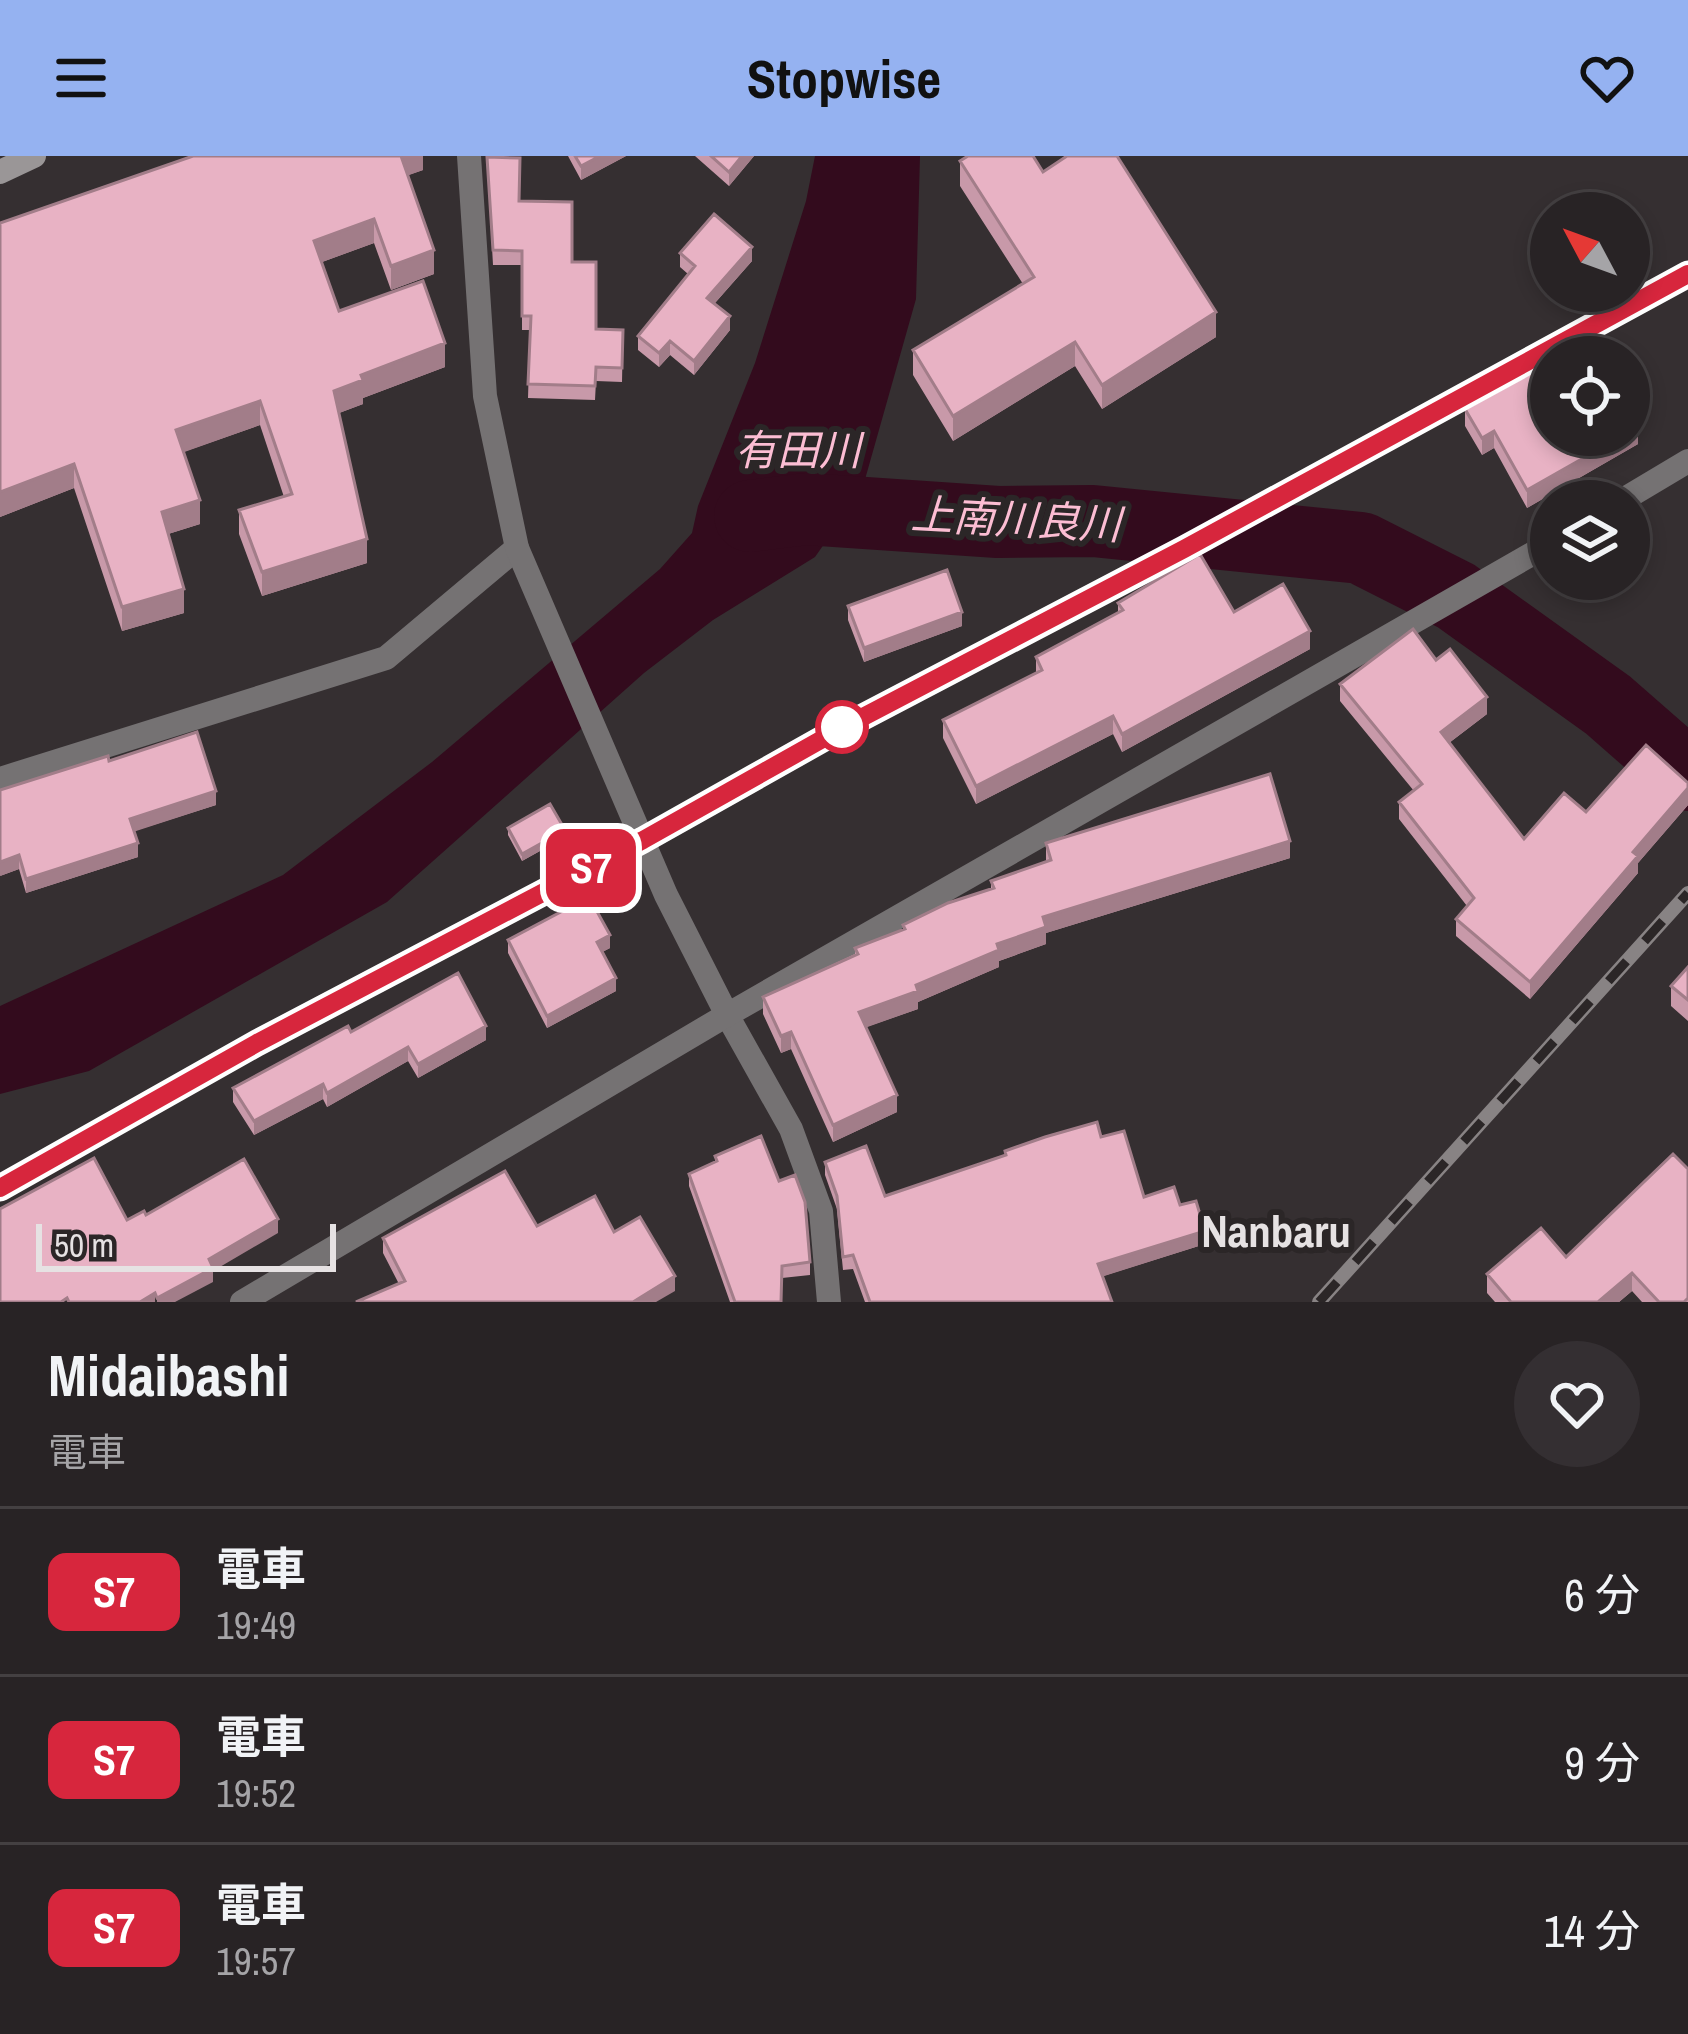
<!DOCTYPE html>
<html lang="ja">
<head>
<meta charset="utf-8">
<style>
	:root { --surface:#282325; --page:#342f32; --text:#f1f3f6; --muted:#a5a4a7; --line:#444042; --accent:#95b2f1 }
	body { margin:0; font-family:"Archivo Narrow","Noto Sans JP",sans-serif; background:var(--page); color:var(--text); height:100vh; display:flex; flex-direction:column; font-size:45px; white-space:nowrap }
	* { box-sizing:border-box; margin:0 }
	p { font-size:39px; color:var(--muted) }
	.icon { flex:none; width:66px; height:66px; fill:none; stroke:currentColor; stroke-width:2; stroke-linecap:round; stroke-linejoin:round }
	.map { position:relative; height:1146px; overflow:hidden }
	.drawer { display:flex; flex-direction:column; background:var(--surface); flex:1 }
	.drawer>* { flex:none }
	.badge { padding:0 24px; border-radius:18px; font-size:42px; line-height:78px }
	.needle { width:78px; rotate:311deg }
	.fabs { position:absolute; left:1530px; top:36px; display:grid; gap:24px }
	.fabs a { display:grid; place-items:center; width:120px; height:120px; border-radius:50%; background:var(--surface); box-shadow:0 6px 18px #0003,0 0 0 3px var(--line); font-size:60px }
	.scale { position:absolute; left:36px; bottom:30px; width:300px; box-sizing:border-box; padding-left:12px; border:6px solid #e6e2e3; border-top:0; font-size:33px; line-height:42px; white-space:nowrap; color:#e6e2e3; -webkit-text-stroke:9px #2b2627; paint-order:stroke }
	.map>.badge { position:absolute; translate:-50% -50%; box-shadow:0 0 0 6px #fff }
	.round { display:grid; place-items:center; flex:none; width:126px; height:126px; border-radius:63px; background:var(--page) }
	.headline { display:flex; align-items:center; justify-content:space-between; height:204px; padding:0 48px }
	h1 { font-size:57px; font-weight:700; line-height:90px }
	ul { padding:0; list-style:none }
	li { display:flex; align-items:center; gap:36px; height:168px; padding:0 48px; border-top:3px solid var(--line) }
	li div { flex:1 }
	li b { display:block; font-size:45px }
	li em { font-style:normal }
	li .badge { min-width:132px; font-weight:700; text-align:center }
	header { display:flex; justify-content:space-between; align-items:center; height:156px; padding:0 48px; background:var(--accent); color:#111; font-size:54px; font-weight:700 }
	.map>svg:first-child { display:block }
	.water { fill:#330b1d }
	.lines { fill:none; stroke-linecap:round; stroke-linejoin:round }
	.river { stroke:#330b1d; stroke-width:72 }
	.minor { stroke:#757273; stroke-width:24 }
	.tertiary { stroke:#757273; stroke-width:24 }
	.secondary { stroke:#9a9697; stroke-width:24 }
	.rail-casing { stroke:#888384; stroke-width:14 }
	.rail { stroke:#2b2627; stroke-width:9; stroke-dasharray:27; stroke-linecap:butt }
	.wall { fill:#c899a9 }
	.shaded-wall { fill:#a27d89 }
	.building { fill:#e8b2c4; stroke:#a27d89; stroke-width:3 }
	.line-casing { stroke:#fff; stroke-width:27 }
	.line { stroke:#d7263d; stroke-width:18 }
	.stop-dot { fill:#fff; stroke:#d7263d; stroke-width:6 }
	.labels { text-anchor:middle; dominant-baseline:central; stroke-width:12; stroke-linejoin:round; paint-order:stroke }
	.water-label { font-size:42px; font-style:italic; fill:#fcbdd3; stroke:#2b2627 }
	.quarter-label { font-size:45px; font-weight:bold; fill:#e6e2e3; stroke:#2b2627 }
</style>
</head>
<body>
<header><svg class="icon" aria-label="menu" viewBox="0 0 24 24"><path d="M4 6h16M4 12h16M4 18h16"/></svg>Stopwise<svg class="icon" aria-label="heart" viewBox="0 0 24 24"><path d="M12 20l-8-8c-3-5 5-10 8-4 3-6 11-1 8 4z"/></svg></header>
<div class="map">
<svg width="1688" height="1146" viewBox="0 0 1688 1146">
	<rect width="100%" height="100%" fill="#352f31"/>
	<!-- water -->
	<path class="water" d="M 815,0 L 920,0 L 916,143 L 862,334 L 815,401 L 713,464 L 644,517 L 387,746 L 89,915 L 0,938 L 0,850 L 283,719 L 432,606 L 660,413 L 692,377 L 698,350 L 755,207 L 806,45 Z"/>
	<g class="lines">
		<!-- river -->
		<path class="river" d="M 750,360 L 806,353 L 998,366 L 1093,365 L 1361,392 L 1456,440 L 1608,549 L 1688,619"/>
		<!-- minor -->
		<path class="minor" d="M 0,623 L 386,502 L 517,392
			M 727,859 L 791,973 L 821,1055 L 829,1146"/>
		<!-- tertiary -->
		<path class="tertiary" d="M 469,0 L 485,240 L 517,392 L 666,739 L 727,859
			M 1621,345 L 1688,305
			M 242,1146 L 727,859 L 1551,387"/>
		<!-- secondary -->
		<path class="secondary" d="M 0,16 L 34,0"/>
		<!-- rail casing -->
		<g class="rail-casing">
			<path id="rail" d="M 0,1032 L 257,887 L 643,684 L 842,571 L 1184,393 L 1688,118
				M 1319,1146 L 1688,737"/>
		</g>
		<!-- rail -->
		<use href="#rail" class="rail"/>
	</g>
	<!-- wall -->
	<path class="wall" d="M 423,0 L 423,14 L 408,19 L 434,118 L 391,134 L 374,87 L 322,106 L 339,155 L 445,211 L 363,242 L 363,248 L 339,257 L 367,407 L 262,440 L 239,378 L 239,354 L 284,341 L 260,269 L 183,296 L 200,368 L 168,378 L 184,457 L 122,475 L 74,332 L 0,361 L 0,67 Z
		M 568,0 L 626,0 L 581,24 Z
		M 695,0 L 754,0 L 729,30 Z
		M 487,1 L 519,45 L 572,106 L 596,173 L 623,174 L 622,226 L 596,225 L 595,244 L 528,242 L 530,174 L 522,174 L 522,109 L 493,109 Z
		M 960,5 L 1043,16 L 1216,181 L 1102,253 L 1075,210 L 953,285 L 913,219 L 913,194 L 1023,128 L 960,30 Z
		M 680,97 L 752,105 L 715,147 L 730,174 L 694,219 L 670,199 L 659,211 L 638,194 L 638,180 L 688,118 L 680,111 Z
		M 1465,253 L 1638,288 L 1527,352 L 1494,292 L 1482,299 L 1465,270 Z
		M 1118,447 L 1234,456 L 1310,493 L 1122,596 L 1113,578 L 976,648 L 943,582 L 943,564 L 1036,518 L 1036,501 L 1118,457 Z
		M 848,450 L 962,470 L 864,506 L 848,464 Z
		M 1436,504 L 1487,558 L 1449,587 L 1524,683 L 1586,656 L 1688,627 L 1688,649 L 1638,707 L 1638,717 L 1530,843 L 1456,780 L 1456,763 L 1467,750 L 1399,663 L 1399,646 L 1414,635 L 1340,545 L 1340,528 Z
		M 109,605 L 216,649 L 134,675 L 138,701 L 26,737 L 19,713 L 0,720 Z
		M 508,672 L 565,681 L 522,705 L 508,679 Z
		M 1046,687 L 1290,702 L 1046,777 L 1046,788 L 999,805 L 999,811 L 918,846 L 918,853 L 866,871 L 897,956 L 833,986 L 791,893 L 781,897 L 763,858 L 763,841 L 855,798 L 855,792 L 903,774 L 903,769 L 991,733 L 991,725 L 1046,706 Z
		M 508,784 L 610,792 L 602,796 L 616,835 L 547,872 L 508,797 Z
		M 1688,811 L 1688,865 L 1671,850 L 1671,830 Z
		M 351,876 L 486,884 L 418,922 L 408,905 L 327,951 L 323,943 L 254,979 L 233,946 L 233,932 Z
		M 1101,981 L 1144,1041 L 1180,1049 L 1205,1088 L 1103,1120 L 1112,1146 L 865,1146 L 853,1113 L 843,1114 L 837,1053 L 825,1019 L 825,1006 L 885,1040 L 1005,1000 L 1005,995 Z
		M 715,1000 L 810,1106 L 810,1119 L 782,1122 L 782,1146 L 730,1146 L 689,1030 L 689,1018 L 715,1006 Z
		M 1688,1013 L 1688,1146 L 1642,1146 L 1632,1135 L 1619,1146 L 1495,1146 L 1487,1137 L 1487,1118 L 1566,1101 Z
		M 537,1070 L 614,1076 L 675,1135 L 399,1128 L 383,1097 L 383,1082 Z"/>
	<!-- shaded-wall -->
	<path class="shaded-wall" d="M 401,0 L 423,0 L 423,14 L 401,22 Z
		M 600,0 L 626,0 L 581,24 L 581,10 Z
		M 742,0 L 754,0 L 729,30 L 729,16 Z
		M 374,63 L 374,87 L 314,109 L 314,85 Z
		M 752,91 L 752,105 L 707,156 L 707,142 Z
		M 434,94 L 434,118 L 391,134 L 391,110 Z
		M 1216,156 L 1216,181 L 1102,253 L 1102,229 Z
		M 730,160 L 730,174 L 694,219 L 694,205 Z
		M 670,185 L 670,199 L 659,211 L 659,197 Z
		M 1075,186 L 1075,210 L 953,285 L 953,260 Z
		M 445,187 L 445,211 L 363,242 L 363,248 L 334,259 L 334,235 L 361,219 Z
		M 260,245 L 260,269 L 176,299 L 176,274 Z
		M 1638,271 L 1638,288 L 1527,352 L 1527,334 L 1624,279 L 1629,279 L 1629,276 Z
		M 1494,275 L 1494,292 L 1482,299 L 1482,282 Z
		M 74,308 L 74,332 L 0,361 L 0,336 Z
		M 200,344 L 200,368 L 162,380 L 162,356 Z
		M 367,383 L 367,407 L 262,440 L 262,416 Z
		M 184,433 L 184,457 L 122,475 L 122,451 Z
		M 962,456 L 962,470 L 864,506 L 864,492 Z
		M 1310,475 L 1310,493 L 1122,596 L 1122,578 Z
		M 1487,541 L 1487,558 L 1441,593 L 1441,576 Z
		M 1113,560 L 1113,578 L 976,648 L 976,630 Z
		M 1688,632 L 1688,649 L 1638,707 L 1638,717 L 1530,843 L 1530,826 L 1633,696 Z
		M 216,635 L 216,649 L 130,677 L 130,663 Z
		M 565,674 L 565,681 L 522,705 L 522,698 Z
		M 1290,685 L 1290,702 L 1046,777 L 1046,788 L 999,805 L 999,811 L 918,846 L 918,853 L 859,874 L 859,856 L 997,788 L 1043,761 Z
		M 138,687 L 138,701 L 26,737 L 26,723 Z
		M 19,699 L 19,713 L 0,720 L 0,706 Z
		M 610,779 L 610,792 L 597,799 L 597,786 Z
		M 616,822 L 616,835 L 547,872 L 547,860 Z
		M 486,870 L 486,884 L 418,922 L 418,908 Z
		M 791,876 L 791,893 L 781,897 L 781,880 Z
		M 408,891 L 408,905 L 327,951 L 327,937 Z
		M 323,928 L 323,943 L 254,979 L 254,965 Z
		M 897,939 L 897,956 L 833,986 L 833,969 Z
		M 278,1063 L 278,1077 L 213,1115 L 213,1126 L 175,1146 L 157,1146 L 157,1142 L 209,1103 Z
		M 1205,1075 L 1205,1088 L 1098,1122 L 1098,1108 Z
		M 1632,1117 L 1632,1135 L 1619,1146 L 1598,1146 Z
		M 675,1120 L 675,1135 L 656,1146 L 632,1146 Z
		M 155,1137 L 155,1146 L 140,1146 Z"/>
	<!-- building -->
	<path class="building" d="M 193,0 L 401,0 L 434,94 L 391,110 L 374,63 L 314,85 L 339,155 L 423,125 L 445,187 L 361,219 L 363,224 L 334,235 L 367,383 L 262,416 L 239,354 L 292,338 L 260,245 L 176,274 L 200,344 L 162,356 L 184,433 L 122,451 L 74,308 L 0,336 L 0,67 Z
		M 575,0 L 600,0 L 581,10 Z
		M 711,0 L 742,0 L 729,16 Z
		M 968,0 L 1033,0 L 1043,16 L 1067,0 L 1117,0 L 1216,156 L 1102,229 L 1075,186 L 953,260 L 913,194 L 1034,121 L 960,5 Z
		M 487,1 L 520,2 L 519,45 L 572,46 L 572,106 L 596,106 L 596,173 L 623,174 L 622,212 L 596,211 L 595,230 L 528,228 L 531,160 L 522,160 L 522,95 L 493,94 Z
		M 714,58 L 752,91 L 707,142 L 730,160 L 694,205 L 670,185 L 659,197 L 638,180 L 695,110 L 680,97 Z
		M 1572,194 L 1575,201 L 1559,201 Z
		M 1551,206 L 1551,279 L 1624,279 L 1527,334 L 1494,275 L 1482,282 L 1465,253 Z
		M 1629,255 L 1638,271 L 1629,276 Z
		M 1200,398 L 1234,456 L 1283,428 L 1310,475 L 1122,578 L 1113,560 L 976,630 L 943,564 L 1042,514 L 1036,501 L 1123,454 L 1118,447 Z
		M 947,414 L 962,456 L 864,492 L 848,450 Z
		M 1413,473 L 1436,504 L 1450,493 L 1487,541 L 1441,576 L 1524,683 L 1564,637 L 1586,656 L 1646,589 L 1688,627 L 1688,632 L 1633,696 L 1638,700 L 1530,826 L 1456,763 L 1474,742 L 1399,646 L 1422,628 L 1340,528 Z
		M 197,576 L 216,635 L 130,663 L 138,687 L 26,723 L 19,699 L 0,706 L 0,634 L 108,600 L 109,605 Z
		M 1270,618 L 1290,685 L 1043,761 L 1046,771 L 997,788 L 999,794 L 916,829 L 918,835 L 859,856 L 897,939 L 833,969 L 791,876 L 781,880 L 763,841 L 858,798 L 855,792 L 905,773 L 903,769 L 948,747 L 994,732 L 991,725 L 1051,704 L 1046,687 Z
		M 550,648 L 565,674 L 522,698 L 508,672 Z
		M 589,741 L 610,779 L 597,786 L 616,822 L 547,860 L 508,784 Z
		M 1688,811 L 1688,844 L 1671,830 Z
		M 458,817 L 486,870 L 418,908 L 408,891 L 327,937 L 323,928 L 254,965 L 233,932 L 348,870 L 351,876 Z
		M 1097,966 L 1101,981 L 1124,975 L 1144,1041 L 1174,1031 L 1180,1049 L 1196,1045 L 1205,1075 L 1098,1108 L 1112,1146 L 870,1146 L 853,1099 L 843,1101 L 837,1040 L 825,1006 L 866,990 L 885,1040 L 1006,999 L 1005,995 L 1045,981 Z
		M 761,980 L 779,1025 L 795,1019 L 805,1046 L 810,1106 L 782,1110 L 781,1146 L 735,1146 L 689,1018 L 717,1005 L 715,1000 Z
		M 1673,998 L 1688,1013 L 1688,1142 L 1684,1146 L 1659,1146 L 1632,1117 L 1598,1146 L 1511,1146 L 1487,1118 L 1541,1072 L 1566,1101 Z
		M 94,1002 L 127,1064 L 144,1055 L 146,1059 L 244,1003 L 278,1063 L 209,1103 L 213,1112 L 157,1142 L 155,1137 L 140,1146 L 69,1146 L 67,1142 L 61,1146 L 0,1146 L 0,1053 Z
		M 505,1015 L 537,1070 L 595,1040 L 614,1076 L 640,1061 L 675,1120 L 633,1146 L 356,1146 L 405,1125 L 383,1082 Z"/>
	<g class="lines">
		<!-- line casing -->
		<g class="line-casing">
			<path id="line" d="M 0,1032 L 257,887 L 643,684 L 842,572 L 1184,393 L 1688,118"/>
		</g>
		<!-- line -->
		<use href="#line" class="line"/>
	</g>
	<!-- markers -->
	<circle class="stop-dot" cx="842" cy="571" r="24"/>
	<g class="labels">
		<!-- water labels -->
		<g class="water-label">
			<text x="798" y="294">有田川</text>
			<text transform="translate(1016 363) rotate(3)">上南川良川</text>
		</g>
		<!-- quarter labels -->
		<g class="quarter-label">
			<text x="1276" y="1074">Nanbaru</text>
		</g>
	</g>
</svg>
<div class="fabs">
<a><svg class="needle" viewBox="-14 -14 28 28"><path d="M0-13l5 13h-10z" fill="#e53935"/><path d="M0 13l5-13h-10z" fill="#a5a4a7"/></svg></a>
<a><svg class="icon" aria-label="locate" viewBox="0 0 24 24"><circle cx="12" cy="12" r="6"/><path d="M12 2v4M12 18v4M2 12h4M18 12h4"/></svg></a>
<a><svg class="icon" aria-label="layers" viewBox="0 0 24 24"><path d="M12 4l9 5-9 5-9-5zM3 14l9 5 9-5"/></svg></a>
</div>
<div class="scale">50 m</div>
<b class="badge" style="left:591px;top:712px;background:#d7263d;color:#fff">S7</b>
</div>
<section class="drawer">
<div class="headline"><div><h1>Midaibashi</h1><p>電車</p></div><a class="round"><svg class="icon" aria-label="heart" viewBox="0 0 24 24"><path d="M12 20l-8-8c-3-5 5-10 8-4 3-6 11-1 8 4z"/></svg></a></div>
<ul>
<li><span class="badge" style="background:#d7263d;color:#fff">S7</span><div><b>電車</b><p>19:49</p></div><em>6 分</em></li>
<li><span class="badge" style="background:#d7263d;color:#fff">S7</span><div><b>電車</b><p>19:52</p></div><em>9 分</em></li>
<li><span class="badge" style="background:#d7263d;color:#fff">S7</span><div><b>電車</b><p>19:57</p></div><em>14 分</em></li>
</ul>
</section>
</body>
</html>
